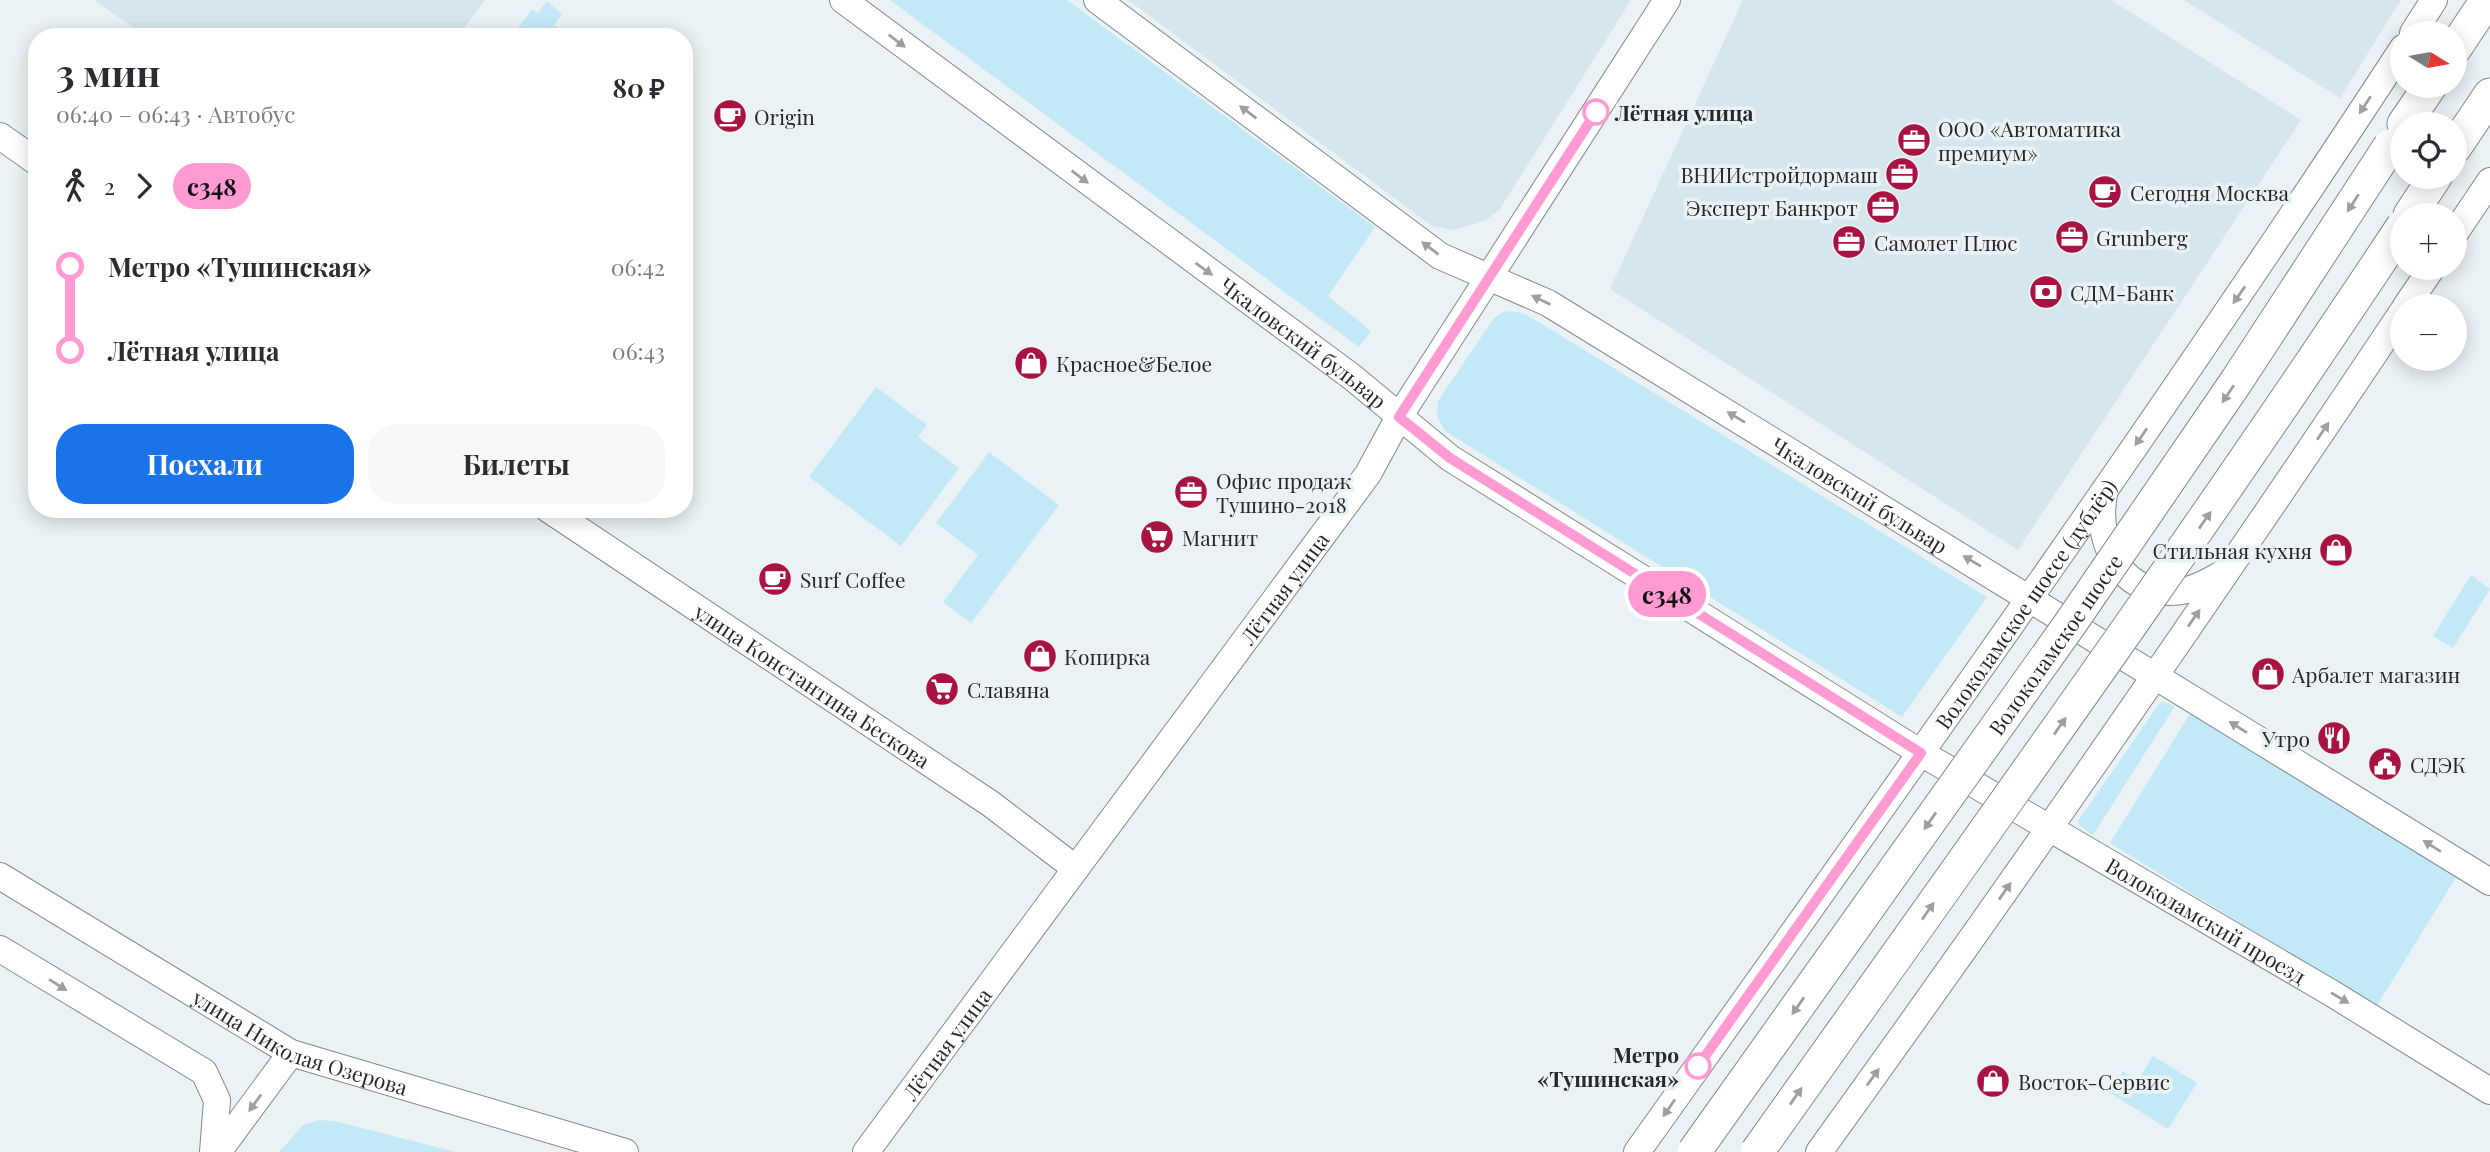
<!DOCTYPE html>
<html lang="ru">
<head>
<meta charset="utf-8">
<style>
	:root { --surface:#fff; --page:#f7f7f7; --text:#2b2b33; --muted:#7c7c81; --accent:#1a73e8 }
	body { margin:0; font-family:"Playfair Display",serif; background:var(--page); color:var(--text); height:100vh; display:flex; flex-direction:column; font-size:26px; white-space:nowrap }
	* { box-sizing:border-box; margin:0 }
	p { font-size:23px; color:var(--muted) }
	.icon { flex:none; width:38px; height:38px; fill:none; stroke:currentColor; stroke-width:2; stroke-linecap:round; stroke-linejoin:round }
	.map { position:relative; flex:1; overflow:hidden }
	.side { position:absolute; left:28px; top:28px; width:665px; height:490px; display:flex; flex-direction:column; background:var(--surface); border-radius:28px; box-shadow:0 4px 18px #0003 }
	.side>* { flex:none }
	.badge { padding:0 14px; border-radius:23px; font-size:24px; line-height:46px }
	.needle { width:46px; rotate:101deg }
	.tools { position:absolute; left:2390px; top:21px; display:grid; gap:14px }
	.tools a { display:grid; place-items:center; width:77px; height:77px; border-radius:50%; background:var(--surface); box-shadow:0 4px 18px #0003; font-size:35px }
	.map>.badge { position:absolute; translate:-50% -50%; box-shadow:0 0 0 4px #fff }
	.legs { display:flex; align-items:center; gap:10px; height:77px; padding:0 28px; font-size:23px }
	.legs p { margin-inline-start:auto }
	.summary { display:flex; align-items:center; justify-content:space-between; height:119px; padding:0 28px }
	h1 { font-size:38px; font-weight:700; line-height:52px }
	.button { display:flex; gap:14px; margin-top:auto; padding:14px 28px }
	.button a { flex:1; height:80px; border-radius:28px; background:var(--accent); color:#fff; font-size:28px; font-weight:700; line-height:80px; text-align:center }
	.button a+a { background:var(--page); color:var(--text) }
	ul { padding:0 28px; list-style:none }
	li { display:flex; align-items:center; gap:24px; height:84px; font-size:26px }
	li i { display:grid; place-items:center; width:10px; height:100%; margin:0 9px; background:currentColor }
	li i::after { content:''; width:18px; height:18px; margin:-9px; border:5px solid; border-radius:50%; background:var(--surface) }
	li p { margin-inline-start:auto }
	li:first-child i { background:linear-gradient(#0000 50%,currentColor 0) }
	li:last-child i { background:linear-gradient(currentColor 50%,#0000 0) }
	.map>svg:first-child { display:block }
	.built { fill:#d5e6ec }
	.green { fill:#c4e9f6 }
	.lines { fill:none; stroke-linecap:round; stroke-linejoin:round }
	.minor-casing { stroke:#82898c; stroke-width:28 }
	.major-casing { stroke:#82898c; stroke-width:35 }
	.minor { stroke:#fff; stroke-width:26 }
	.major { stroke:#fff; stroke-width:33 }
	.major-bridge-casing { stroke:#82898c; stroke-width:35; stroke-linecap:butt }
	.major-bridge { stroke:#fff; stroke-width:33 }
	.oneway { fill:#9d9fa0 }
	.line-1-casing { stroke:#fff; stroke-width:16 }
	.line-1 { stroke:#ff9ad2; stroke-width:10 }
	.stop-1-dot { fill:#fff; stroke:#ff9ad2; stroke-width:3.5 }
	.labels { text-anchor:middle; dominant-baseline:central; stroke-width:7; stroke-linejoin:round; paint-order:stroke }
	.stop-label { font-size:21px; font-weight:bold; fill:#26292b; stroke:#eaf2f5; text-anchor:start }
	.poi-label { font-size:21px; fill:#26292b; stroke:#eaf2f5; text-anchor:start }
	.street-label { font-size:21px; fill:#26292b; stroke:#eaf2f5 }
</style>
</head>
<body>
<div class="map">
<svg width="2490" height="1152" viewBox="0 0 2490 1152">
	<rect width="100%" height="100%" fill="#eaf2f5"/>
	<!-- built -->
	<path class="built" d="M 94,0 L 485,0 L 457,37 L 147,37 Z
		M 1128,0 L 1631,0 L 1500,209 L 1485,221 L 1452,230 L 1432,226 Z
		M 1743,0 L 2111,0 L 2301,120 L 2018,550 L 1610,289 Z
		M 2184,0 L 2401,0 L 2340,98 Z"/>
	<!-- green -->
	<path class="green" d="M 890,0 L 1067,0 L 1375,227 L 1328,296 L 1371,331 L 1359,347 Z
		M 547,1 L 562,14 L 554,25 L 567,35 L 570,32 L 576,37 L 511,37 L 532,9 L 538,13 Z
		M 1505,311 L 1523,313 L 1537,321 L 1987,597 L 1902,717 L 1445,431 L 1437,416 L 1438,401 L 1494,318 Z
		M 876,387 L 927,425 L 918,437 L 959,468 L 901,546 L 809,477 Z
		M 989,452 L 1059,505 L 971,623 L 943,602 L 978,555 L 936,523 Z
		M 2471,575 L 2490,589 L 2453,648 L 2433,636 Z
		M 2161,701 L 2175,706 L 2093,835 L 2080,826 L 2078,821 Z
		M 2191,712 L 2457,876 L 2376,1007 L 2110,843 Z
		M 2153,1056 L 2197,1083 L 2168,1129 L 2110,1093 L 2123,1071 L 2138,1080 Z
		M 319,1120 L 334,1121 L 456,1152 L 279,1152 L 303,1125 Z"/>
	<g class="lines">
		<!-- minor casing -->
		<g class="minor-casing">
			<g id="minor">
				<path id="s1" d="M 843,0 L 1352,377 L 1450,458 L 1921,753 L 2333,994 L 2490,1091"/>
				<path id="s2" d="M 1097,0 L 1440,256 L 1548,303 L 2490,882"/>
				<path d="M 2413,33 L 2434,0"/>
				<path d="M 0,136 L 37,162"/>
				<path d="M 2455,233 L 2490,181"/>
				<path d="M 2406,306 L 2432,268"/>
				<path d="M 2104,494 C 2094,547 2126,603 2187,590 C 2200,587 2211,580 2222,574"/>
				<path id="s3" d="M 548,509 L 991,804 L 1075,868"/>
				<path id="s4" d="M 0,876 L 291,1053 L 625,1152"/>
				<path d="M 0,949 L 204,1072 L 217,1100 L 213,1152"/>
				<path d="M 218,1152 L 291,1053"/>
				<path id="s5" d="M 866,1152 L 1368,474 L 1399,417 L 1667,0"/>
				<path id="s6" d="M 1637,1152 C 1897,787 2158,423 2403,48"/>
				<path d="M 1819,1152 C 2019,875 2213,595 2403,311"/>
			</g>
		</g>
		<!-- major casing -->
		<g class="major-casing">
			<path id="major" d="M 2455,48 L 2487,0
				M 2404,124 L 2430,86
				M 2455,147 L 2490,95
				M 2410,215 L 2435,177"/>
		</g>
		<!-- minor -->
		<use href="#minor" class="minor"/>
		<!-- major -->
		<use href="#major" class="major"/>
		<!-- major-bridge casing -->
		<g class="major-bridge-casing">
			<g id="major-bridge">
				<path id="s7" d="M 1694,1152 L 2070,624 L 2236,382 L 2390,146"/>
				<path d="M 1757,1152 C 1975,845 2195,540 2403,226"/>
			</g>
		</g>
		<!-- major-bridge -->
		<use href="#major-bridge" class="major-bridge"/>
	</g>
	<!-- one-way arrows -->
	<defs><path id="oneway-solid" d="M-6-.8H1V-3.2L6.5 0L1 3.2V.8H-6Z" transform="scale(1.75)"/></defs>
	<g class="oneway">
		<use href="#oneway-solid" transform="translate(897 41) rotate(37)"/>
		<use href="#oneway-solid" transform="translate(2365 105) rotate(123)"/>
		<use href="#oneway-solid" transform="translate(1248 112) rotate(-143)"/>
		<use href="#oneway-solid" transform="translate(1080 177) rotate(37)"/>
		<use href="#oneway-solid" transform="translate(2353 203) rotate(123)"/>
		<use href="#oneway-solid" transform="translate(1430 248) rotate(-143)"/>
		<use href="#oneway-solid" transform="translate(1204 269) rotate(36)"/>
		<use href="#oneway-solid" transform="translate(2239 295) rotate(125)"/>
		<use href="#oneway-solid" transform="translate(1541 300) rotate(-154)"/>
		<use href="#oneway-solid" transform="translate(2228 394) rotate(124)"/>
		<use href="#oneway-solid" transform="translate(1736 417) rotate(-149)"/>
		<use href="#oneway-solid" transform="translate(2323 431) rotate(-56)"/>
		<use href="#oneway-solid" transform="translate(2141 437) rotate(125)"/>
		<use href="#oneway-solid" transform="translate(2205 520) rotate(-55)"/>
		<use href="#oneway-solid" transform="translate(1972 561) rotate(-149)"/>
		<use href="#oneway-solid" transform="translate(2194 618) rotate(-55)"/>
		<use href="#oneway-solid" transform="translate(2060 726) rotate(-55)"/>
		<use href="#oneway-solid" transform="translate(2238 727) rotate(-148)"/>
		<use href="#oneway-solid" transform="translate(1930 821) rotate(125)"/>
		<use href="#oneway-solid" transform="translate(2432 846) rotate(-148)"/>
		<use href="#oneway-solid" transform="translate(2005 891) rotate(-55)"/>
		<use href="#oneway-solid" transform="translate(1928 911) rotate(-55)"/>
		<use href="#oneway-solid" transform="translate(58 985) rotate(32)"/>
		<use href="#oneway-solid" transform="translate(2340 998) rotate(31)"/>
		<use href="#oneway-solid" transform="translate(1798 1006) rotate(125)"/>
		<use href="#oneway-solid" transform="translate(1873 1077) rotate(-54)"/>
		<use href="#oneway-solid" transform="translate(1796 1096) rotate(-55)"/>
		<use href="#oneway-solid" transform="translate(255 1103) rotate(126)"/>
		<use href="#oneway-solid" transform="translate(1669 1108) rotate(125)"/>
	</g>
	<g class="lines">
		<!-- line-1 casing -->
		<g class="line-1-casing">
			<path id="line-1" d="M 1596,112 L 1399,417 L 1450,458 L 1921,753 L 1698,1066"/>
		</g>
		<!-- line-1 -->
		<use href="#line-1" class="line-1"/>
	</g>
	<!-- icons -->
	<defs>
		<g id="cafe-disc" transform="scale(1.75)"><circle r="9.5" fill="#a91342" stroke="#eaf2f5"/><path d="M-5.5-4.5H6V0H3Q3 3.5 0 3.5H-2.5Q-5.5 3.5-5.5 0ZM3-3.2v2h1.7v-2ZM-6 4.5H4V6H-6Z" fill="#fff"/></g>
		<g id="office-disc" transform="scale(1.75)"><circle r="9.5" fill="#a91342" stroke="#eaf2f5"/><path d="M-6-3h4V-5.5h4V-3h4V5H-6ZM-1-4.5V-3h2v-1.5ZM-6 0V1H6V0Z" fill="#fff"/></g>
		<g id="bank-disc" transform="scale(1.75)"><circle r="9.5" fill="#a91342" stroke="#eaf2f5"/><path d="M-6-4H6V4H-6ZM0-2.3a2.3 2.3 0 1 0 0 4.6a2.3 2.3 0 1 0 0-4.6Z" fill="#fff"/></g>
		<g id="shop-disc" transform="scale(1.75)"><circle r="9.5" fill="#a91342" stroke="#eaf2f5"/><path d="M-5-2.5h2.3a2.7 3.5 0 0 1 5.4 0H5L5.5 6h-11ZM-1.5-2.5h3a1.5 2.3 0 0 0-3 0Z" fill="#fff"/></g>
		<g id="supermarket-disc" transform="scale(1.75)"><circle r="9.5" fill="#a91342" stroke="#eaf2f5"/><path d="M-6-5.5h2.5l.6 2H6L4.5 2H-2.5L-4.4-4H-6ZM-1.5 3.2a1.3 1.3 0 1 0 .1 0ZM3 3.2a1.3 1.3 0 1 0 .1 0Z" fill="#fff"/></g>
		<g id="restaurant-disc" transform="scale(1.75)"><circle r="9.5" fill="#a91342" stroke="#eaf2f5"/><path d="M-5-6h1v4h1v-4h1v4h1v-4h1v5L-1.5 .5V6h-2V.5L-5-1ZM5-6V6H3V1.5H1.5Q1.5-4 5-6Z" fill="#fff"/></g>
		<g id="civic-disc" transform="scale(1.75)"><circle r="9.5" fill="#a91342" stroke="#eaf2f5"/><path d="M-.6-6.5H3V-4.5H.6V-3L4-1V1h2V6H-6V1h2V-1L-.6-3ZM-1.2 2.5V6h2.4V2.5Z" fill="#fff"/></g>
	</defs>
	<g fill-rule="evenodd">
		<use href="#cafe-disc" x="730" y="116"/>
		<use href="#office-disc" x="1914" y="140"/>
		<use href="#office-disc" x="1902" y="174"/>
		<use href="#cafe-disc" x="2105" y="192"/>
		<use href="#office-disc" x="1883" y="207"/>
		<use href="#office-disc" x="2072" y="237"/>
		<use href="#office-disc" x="1849" y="242"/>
		<use href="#bank-disc" x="2046" y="292"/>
		<use href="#shop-disc" x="1031" y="363"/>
		<use href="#office-disc" x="1191" y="492"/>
		<use href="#supermarket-disc" x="1157" y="537"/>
		<use href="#shop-disc" x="2336" y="550"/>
		<use href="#cafe-disc" x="775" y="579"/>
		<use href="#shop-disc" x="1040" y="656"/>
		<use href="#shop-disc" x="2268" y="674"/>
		<use href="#supermarket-disc" x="942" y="689"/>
		<use href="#restaurant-disc" x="2334" y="738"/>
		<use href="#civic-disc" x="2385" y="764"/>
		<use href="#shop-disc" x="1993" y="1081"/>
	</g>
	<!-- markers -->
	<g class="stop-1-dot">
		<circle cx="1596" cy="112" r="12"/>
		<circle cx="1698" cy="1066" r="12"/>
	</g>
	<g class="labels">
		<!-- stop labels -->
		<g class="stop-label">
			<text x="1615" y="112">Лётная улица</text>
			<text x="1679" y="1054" text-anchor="end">Метро<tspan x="1679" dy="24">«Тушинская»</tspan></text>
		</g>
		<!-- poi labels -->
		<g class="poi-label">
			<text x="754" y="116">Origin</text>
			<text x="1938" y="128">ООО «Автоматика<tspan x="1938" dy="24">премиум»</tspan></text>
			<text x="1878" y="174" text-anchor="end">ВНИИстройдормаш</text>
			<text x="2130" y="192">Сегодня Москва</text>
			<text x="1858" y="207" text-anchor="end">Эксперт Банкрот</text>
			<text x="2096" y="237">Grunberg</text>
			<text x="1874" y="242">Самолет Плюс</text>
			<text x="2070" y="292">СДМ-Банк</text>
			<text x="1056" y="363">Красное&amp;Белое</text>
			<text x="1216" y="480">Офис продаж<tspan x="1216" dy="24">Тушино-2018</tspan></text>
			<text x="1182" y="537">Магнит</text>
			<text x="2312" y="550" text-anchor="end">Стильная кухня</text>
			<text x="800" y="579">Surf Coffee</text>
			<text x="1064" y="656">Копирка</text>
			<text x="2292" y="674">Арбалет магазин</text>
			<text x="967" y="689">Славяна</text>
			<text x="2310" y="738" text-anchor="end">Утро</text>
			<text x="2410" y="764">СДЭК</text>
			<text x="2018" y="1081">Восток-Сервис</text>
		</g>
		<!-- street labels -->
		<g class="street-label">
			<text stroke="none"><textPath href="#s1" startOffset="574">Чкаловский бульвар</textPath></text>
			<text stroke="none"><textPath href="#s2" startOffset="912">Чкаловский бульвар</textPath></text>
			<text stroke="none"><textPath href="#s5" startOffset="702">Лётная улица</textPath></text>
			<text stroke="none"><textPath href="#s6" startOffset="672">Волоколамское шоссе (дублёр)</textPath></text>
			<text stroke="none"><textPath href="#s7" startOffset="623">Волоколамское шоссе</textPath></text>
			<text stroke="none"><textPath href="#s3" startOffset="318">улица Константина Бескова</textPath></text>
			<text stroke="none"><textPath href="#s1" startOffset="1647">Волоколамский проезд</textPath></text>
			<text stroke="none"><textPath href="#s4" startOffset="345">улица Николая Озерова</textPath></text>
			<text stroke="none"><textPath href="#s5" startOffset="135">Лётная улица</textPath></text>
		</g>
	</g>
</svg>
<div class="tools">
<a><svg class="needle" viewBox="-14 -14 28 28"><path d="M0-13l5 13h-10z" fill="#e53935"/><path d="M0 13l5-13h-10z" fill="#7c7c81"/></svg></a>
<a><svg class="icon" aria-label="locate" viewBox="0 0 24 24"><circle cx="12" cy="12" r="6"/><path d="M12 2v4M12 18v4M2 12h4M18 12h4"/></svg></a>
<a>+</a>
<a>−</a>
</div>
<b class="badge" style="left:1667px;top:594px;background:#ff9ad2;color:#111">с348</b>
<section class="side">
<div class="summary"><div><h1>3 мин</h1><p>06:40 – 06:43 · Автобус</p></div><b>80 ₽</b></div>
<div class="legs"><svg class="icon" aria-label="walk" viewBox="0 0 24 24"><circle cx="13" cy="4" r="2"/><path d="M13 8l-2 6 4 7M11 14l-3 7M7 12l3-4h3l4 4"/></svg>2<svg class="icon" aria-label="forward" viewBox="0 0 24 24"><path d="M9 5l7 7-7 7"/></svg><b class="badge" style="background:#ff9ad2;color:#111">с348</b></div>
<ul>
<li><i style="color:#ff9ad2"></i><b>Метро «Тушинская»</b><p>06:42</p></li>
<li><i style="color:#ff9ad2"></i><b>Лётная улица</b><p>06:43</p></li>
</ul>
<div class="button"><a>Поехали</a><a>Билеты</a></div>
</section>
</div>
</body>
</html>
